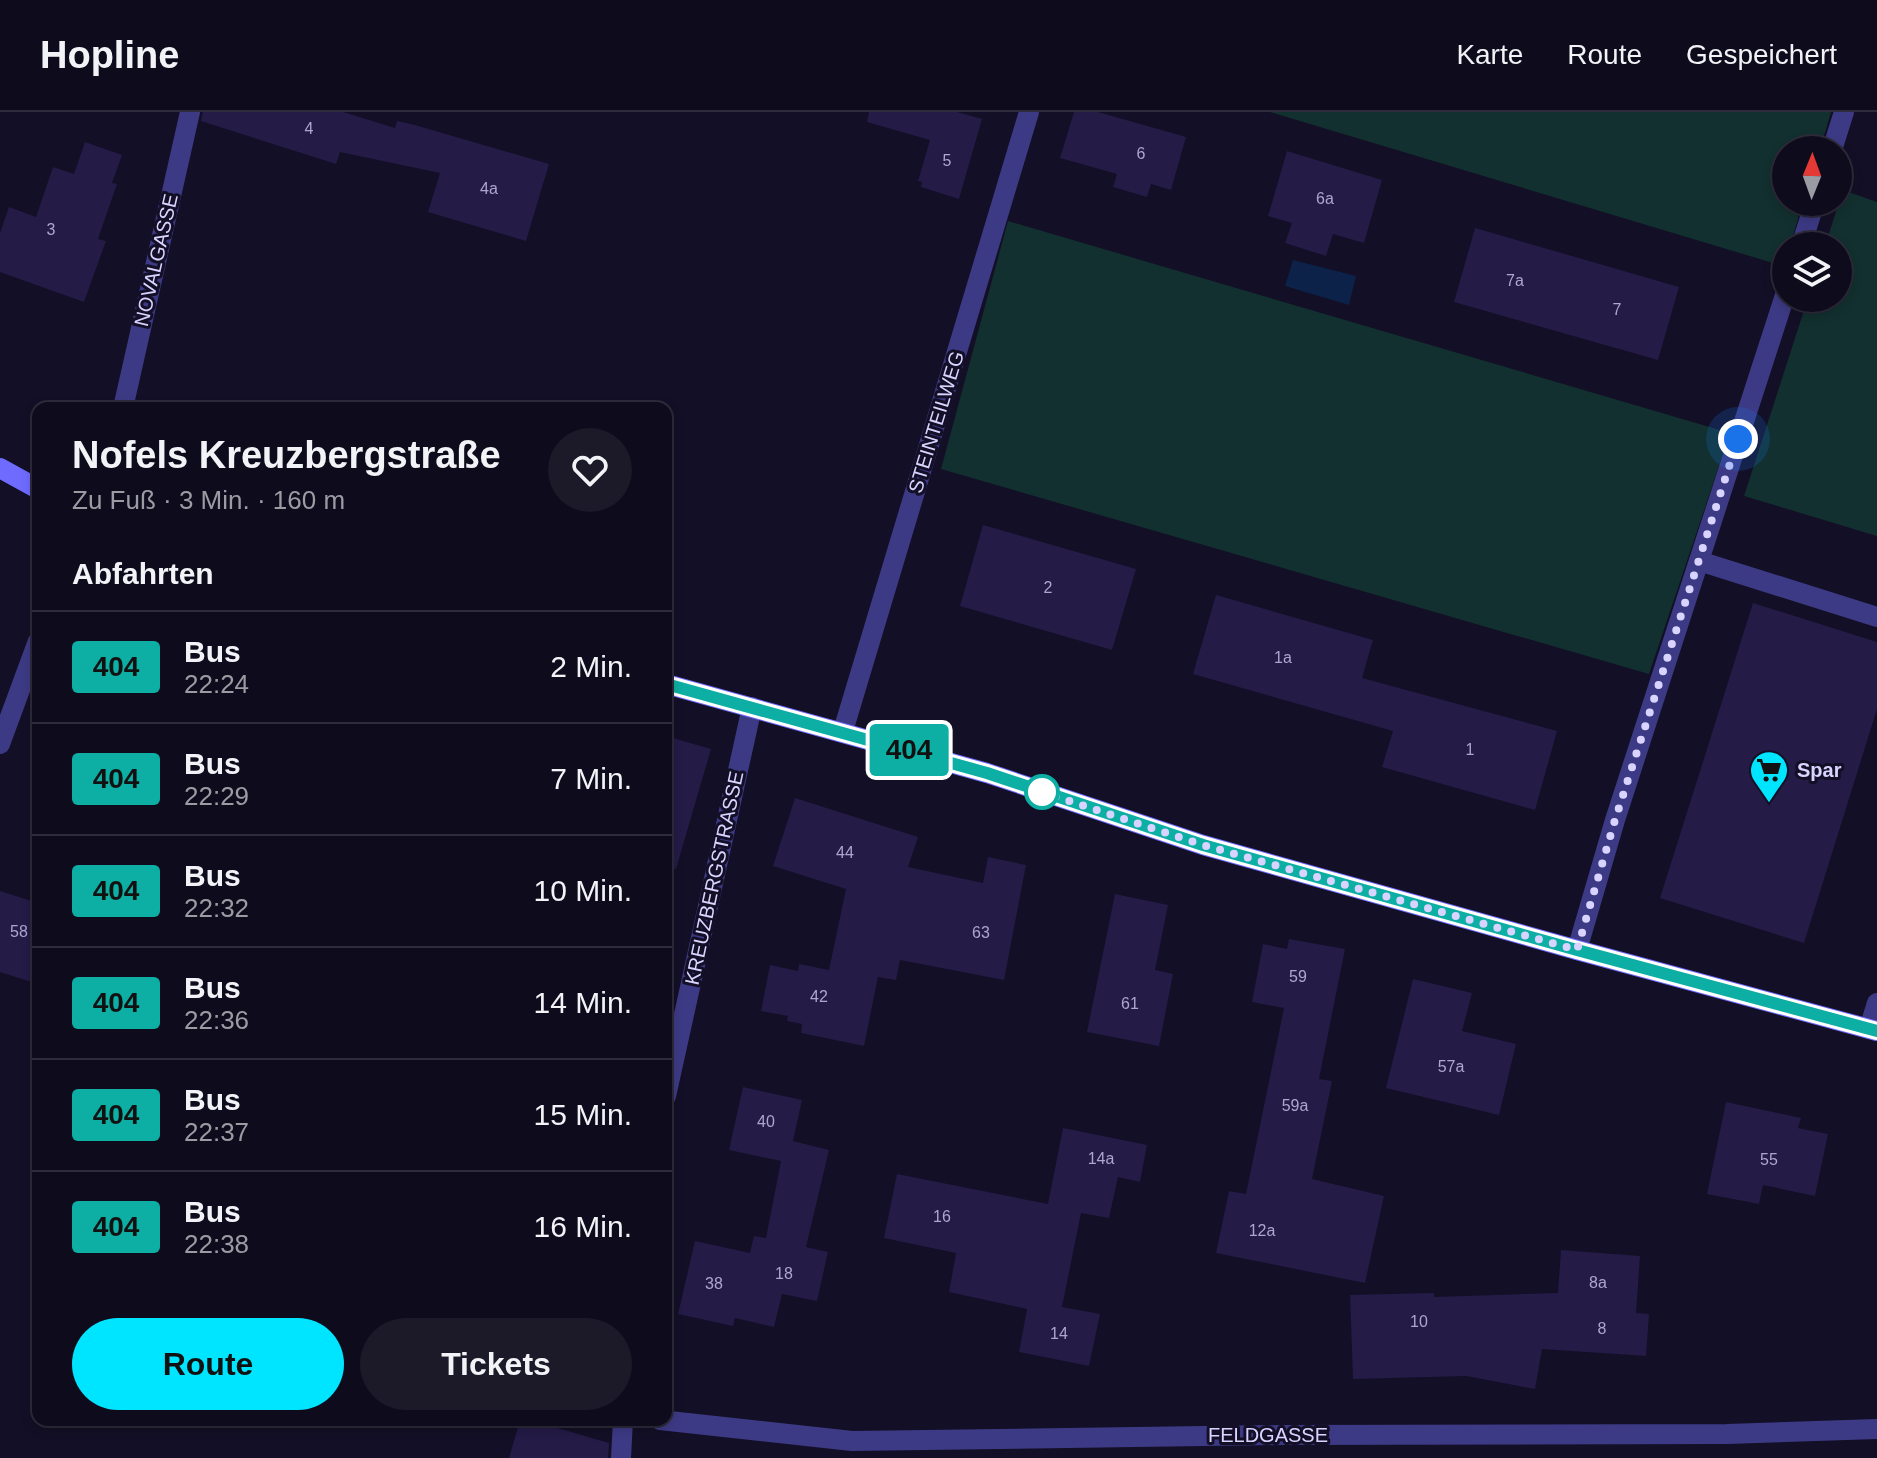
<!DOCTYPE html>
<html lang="de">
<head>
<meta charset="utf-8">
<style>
	:root { --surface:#0e0b1c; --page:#1c1929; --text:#f1f3f6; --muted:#9b9ba3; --line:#2e2b3b; --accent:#00e5ff }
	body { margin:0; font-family:Arial,sans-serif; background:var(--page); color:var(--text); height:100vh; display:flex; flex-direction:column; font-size:30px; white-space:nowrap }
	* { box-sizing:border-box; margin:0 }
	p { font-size:26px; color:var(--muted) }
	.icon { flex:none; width:44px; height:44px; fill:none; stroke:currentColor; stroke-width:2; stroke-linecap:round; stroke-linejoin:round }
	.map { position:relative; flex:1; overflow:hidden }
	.side { position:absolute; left:32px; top:290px; width:640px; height:1024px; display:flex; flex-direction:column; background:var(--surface); border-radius:16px; box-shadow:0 4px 12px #0003,0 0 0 2px var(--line) }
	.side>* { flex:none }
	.badge { padding:0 16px; border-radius:6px; font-size:28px; line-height:52px }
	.needle { width:52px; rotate:1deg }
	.buttons { position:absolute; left:1772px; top:24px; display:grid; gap:16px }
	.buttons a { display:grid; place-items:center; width:80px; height:80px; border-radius:50%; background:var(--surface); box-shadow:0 4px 12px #0003,0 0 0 2px var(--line); font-size:40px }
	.you { position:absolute; width:40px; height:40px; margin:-20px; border:6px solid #fff; border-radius:50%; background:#1a73e8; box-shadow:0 0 0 12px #1a73e833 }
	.map>.badge { position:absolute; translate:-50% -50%; box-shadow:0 0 0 4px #fff }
	h2 { padding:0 40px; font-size:30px; line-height:72px }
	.round { display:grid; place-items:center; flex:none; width:84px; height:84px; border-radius:42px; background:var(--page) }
	.headline { display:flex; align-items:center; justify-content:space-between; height:136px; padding:0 40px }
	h1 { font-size:38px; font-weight:700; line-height:60px }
	.cta { display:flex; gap:16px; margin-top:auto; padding:16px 40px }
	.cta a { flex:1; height:92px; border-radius:48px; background:var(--accent); color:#111; font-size:32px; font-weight:700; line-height:92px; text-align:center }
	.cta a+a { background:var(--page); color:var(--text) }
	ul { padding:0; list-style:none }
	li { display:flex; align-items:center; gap:24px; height:112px; padding:0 40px; border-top:2px solid var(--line) }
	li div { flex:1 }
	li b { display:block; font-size:30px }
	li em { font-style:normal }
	li .badge { min-width:88px; font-weight:700; text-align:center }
	header { display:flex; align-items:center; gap:48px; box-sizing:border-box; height:112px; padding:0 40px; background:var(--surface); border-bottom:2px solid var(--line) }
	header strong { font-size:38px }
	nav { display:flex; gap:44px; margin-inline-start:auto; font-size:28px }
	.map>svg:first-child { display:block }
	.green { fill:#12302f }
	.water { fill:#0c2248 }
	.building { fill:#241b47 }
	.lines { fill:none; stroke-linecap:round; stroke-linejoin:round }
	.service { stroke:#3d3a85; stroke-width:20 }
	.minor { stroke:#3d3a85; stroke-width:20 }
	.secondary { stroke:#6f6bff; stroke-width:20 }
	.line-casing { stroke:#fff; stroke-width:18 }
	.line { stroke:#0daea3; stroke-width:12 }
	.walk { stroke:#d9d4ff; stroke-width:8; stroke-dasharray:0 14.4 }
	.stop-dot { fill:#fff; stroke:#0daea3; stroke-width:4 }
	.labels { text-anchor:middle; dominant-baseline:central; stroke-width:6; stroke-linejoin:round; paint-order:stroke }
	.number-label { font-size:16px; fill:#aca6d1 }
	.street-label { font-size:20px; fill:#d9d4ff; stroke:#130f26 }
	.poi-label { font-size:20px; font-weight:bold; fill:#d9d4ff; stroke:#130f26; text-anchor:start }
</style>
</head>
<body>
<header>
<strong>Hopline</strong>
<nav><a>Karte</a><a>Route</a><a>Gespeichert</a></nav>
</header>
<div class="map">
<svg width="1877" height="1346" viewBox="0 0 1877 1346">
	<rect width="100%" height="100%" fill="#130f26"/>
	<!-- green -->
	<path class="green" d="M 1270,0 L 1831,0 L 1820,38 L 1786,38 L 1786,90 L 1803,90 L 1790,134 L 1786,134 L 1786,147 L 1773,151 Z
		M 1843,78 L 1877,90 L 1877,424 L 1744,384 L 1808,186 L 1838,186 L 1838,134 L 1825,134 Z
		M 1008,109 L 1730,321 L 1649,562 L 941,357 Z"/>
	<!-- water -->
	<path class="water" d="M 1293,148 L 1356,164 L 1349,193 L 1285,174 Z"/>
	<!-- building -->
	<path class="building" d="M 203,0 L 343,0 L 395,16 L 397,9 L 415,13 L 549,52 L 526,129 L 428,100 L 440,61 L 340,40 L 336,52 L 201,9 Z
		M 869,0 L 957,0 L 982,7 L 959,87 L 921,75 L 922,70 L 918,69 L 930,28 L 867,10 Z
		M 1074,0 L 1098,0 L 1186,25 L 1171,78 L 1151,72 L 1147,85 L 1113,75 L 1117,62 L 1060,46 Z
		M 85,30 L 122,43 L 112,71 L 117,72 L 98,127 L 106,129 L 84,190 L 0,160 L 0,121 L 9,95 L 36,105 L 53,55 L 74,62 Z
		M 1287,39 L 1382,68 L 1364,131 L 1333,122 L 1326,144 L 1285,131 L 1292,111 L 1268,104 Z
		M 1475,116 L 1679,175 L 1658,248 L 1454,190 Z
		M 983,413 L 1136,457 L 1112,538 L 960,494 Z
		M 1216,483 L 1373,528 L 1362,566 L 1557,619 L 1535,698 L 1382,655 L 1393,619 L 1193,562 Z
		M 1753,491 L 1877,530 L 1877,597 L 1804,831 L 1660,786 Z
		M 666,624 L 711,637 L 676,757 L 666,755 Z
		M 795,686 L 918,725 L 908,755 L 983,771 L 988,745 L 1026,753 L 1004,868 L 900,848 L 896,868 L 878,865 L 864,934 L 801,921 L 802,912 L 787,909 L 788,904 L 761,899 L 770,853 L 798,859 L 799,852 L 829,858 L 846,777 L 773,754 Z
		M 0,779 L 38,791 L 38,872 L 0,860 Z
		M 1115,782 L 1168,793 L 1155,858 L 1173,862 L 1159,934 L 1087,920 Z
		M 1289,827 L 1345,837 L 1319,967 L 1332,969 L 1312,1067 L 1384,1084 L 1365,1171 L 1216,1141 L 1229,1079 L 1246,1082 L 1284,896 L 1252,890 L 1263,832 L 1287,837 Z
		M 1413,867 L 1472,881 L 1462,919 L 1516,932 L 1499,1003 L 1386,976 Z
		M 743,975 L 802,988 L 793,1029 L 829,1038 L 806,1135 L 828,1140 L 817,1189 L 782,1182 L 774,1215 L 735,1206 L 733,1214 L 678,1202 L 695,1129 L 750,1141 L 754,1124 L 766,1126 L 781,1049 L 729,1038 Z
		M 1726,990 L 1801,1006 L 1798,1016 L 1828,1022 L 1815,1084 L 1763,1073 L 1759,1092 L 1707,1082 Z
		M 1063,1016 L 1147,1033 L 1140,1070 L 1118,1065 L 1109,1106 L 1081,1101 L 1062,1195 L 1100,1202 L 1089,1254 L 1019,1240 L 1027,1197 L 949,1180 L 956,1141 L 884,1126 L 897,1062 L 1048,1092 Z
		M 1561,1138 L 1640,1144 L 1636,1201 L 1649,1202 L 1646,1244 L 1542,1237 L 1535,1277 L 1466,1264 L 1353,1267 L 1350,1183 L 1434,1181 L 1434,1185 L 1558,1181 Z
		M 520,1308 L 556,1308 L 554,1315 L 609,1331 L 608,1346 L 509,1346 Z"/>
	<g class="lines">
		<!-- service -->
		<path class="service" d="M 1699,449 L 1877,505
			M 1869,917 L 1877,891"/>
		<!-- minor -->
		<path class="minor" d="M 1832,38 L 1844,0
			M 1801,134 L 1815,90
			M 123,296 L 190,0
			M 843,619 L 1029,0
			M 0,632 L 38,529
			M 1577,838 L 1615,708 L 1786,180
			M 666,984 L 752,595
			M 660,1308 L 852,1329 L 1280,1323 L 1727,1322 L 1877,1317
			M 621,1346 L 623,1308"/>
		<!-- secondary -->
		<path class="secondary" d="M 0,356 L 38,377
			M 666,572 L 987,661 L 1203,733 L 1577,838 L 1877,919"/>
	</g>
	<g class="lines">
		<!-- line casing -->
		<g class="line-casing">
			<path id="line" d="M 666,572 L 987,661 L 1203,733 L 1577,838 L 1877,919"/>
		</g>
		<!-- line -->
		<use href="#line" class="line"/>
		<!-- walk -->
		<path class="walk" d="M 1042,680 L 1203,733 L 1577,838 L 1615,708 L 1738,327"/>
	</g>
	<!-- icons -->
	<defs>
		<g id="supermarket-pin" transform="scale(2)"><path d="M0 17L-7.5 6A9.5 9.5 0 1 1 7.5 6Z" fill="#00e5ff" stroke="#130f26"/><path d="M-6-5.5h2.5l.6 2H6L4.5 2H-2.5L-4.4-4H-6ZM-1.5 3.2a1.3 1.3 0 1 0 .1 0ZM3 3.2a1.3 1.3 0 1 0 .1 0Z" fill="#111"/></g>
	</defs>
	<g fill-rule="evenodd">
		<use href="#supermarket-pin" x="1769" y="658"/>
	</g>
	<!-- markers -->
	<circle class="stop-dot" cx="1042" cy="680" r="16"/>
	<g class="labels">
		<!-- number labels -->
		<g class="number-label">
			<text x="309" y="16">4</text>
			<text x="1141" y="41">6</text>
			<text x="947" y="48">5</text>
			<text x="489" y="76">4a</text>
			<text x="1325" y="86">6a</text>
			<text x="51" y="117">3</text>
			<text x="1515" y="168">7a</text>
			<text x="1617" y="197">7</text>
			<text x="1048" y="475">2</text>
			<text x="1283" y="545">1a</text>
			<text x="1470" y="637">1</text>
			<text x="845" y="740">44</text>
			<text x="19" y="819">58</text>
			<text x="981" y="820">63</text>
			<text x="1298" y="864">59</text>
			<text x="819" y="884">42</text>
			<text x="1130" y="891">61</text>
			<text x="1451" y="954">57a</text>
			<text x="1295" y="993">59a</text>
			<text x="766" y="1009">40</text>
			<text x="1101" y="1046">14a</text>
			<text x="1769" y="1047">55</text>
			<text x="942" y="1104">16</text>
			<text x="1262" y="1118">12a</text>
			<text x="784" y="1161">18</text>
			<text x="1598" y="1170">8a</text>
			<text x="714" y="1171">38</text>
			<text x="1419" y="1209">10</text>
			<text x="1602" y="1216">8</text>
			<text x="1059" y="1221">14</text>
		</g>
		<!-- street labels -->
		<g class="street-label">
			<text transform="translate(156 148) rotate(-77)">NOVALGASSE</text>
			<text transform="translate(936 310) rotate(-73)">STEINTEILWEG</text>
			<text transform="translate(714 766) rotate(-78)">KREUZBERGSTRASSE</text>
			<text x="1268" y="1323">FELDGASSE</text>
		</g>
		<!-- poi labels -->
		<g class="poi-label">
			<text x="1797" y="658">Spar</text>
		</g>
	</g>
</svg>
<div class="buttons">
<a><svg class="needle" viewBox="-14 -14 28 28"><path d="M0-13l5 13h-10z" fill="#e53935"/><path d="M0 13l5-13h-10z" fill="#9b9ba3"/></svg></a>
<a><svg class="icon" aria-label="layers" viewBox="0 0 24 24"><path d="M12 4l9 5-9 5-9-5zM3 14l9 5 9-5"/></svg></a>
</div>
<div class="you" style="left:1738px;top:327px"></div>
<b class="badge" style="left:909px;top:638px;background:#0daea3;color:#111">404</b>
<section class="side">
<div class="headline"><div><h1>Nofels Kreuzbergstraße</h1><p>Zu Fuß · 3 Min. · 160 m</p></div><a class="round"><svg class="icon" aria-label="heart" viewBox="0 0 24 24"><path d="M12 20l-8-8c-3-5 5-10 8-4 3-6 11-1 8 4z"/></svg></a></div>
<h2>Abfahrten</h2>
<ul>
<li><span class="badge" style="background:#0daea3;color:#111">404</span><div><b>Bus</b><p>22:24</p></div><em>2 Min.</em></li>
<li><span class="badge" style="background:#0daea3;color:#111">404</span><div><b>Bus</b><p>22:29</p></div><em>7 Min.</em></li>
<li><span class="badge" style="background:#0daea3;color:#111">404</span><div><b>Bus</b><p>22:32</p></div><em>10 Min.</em></li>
<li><span class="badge" style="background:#0daea3;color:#111">404</span><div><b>Bus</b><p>22:36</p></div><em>14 Min.</em></li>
<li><span class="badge" style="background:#0daea3;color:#111">404</span><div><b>Bus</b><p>22:37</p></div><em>15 Min.</em></li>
<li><span class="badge" style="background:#0daea3;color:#111">404</span><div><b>Bus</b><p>22:38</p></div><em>16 Min.</em></li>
</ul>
<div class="cta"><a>Route</a><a>Tickets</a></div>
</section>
</div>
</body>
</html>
